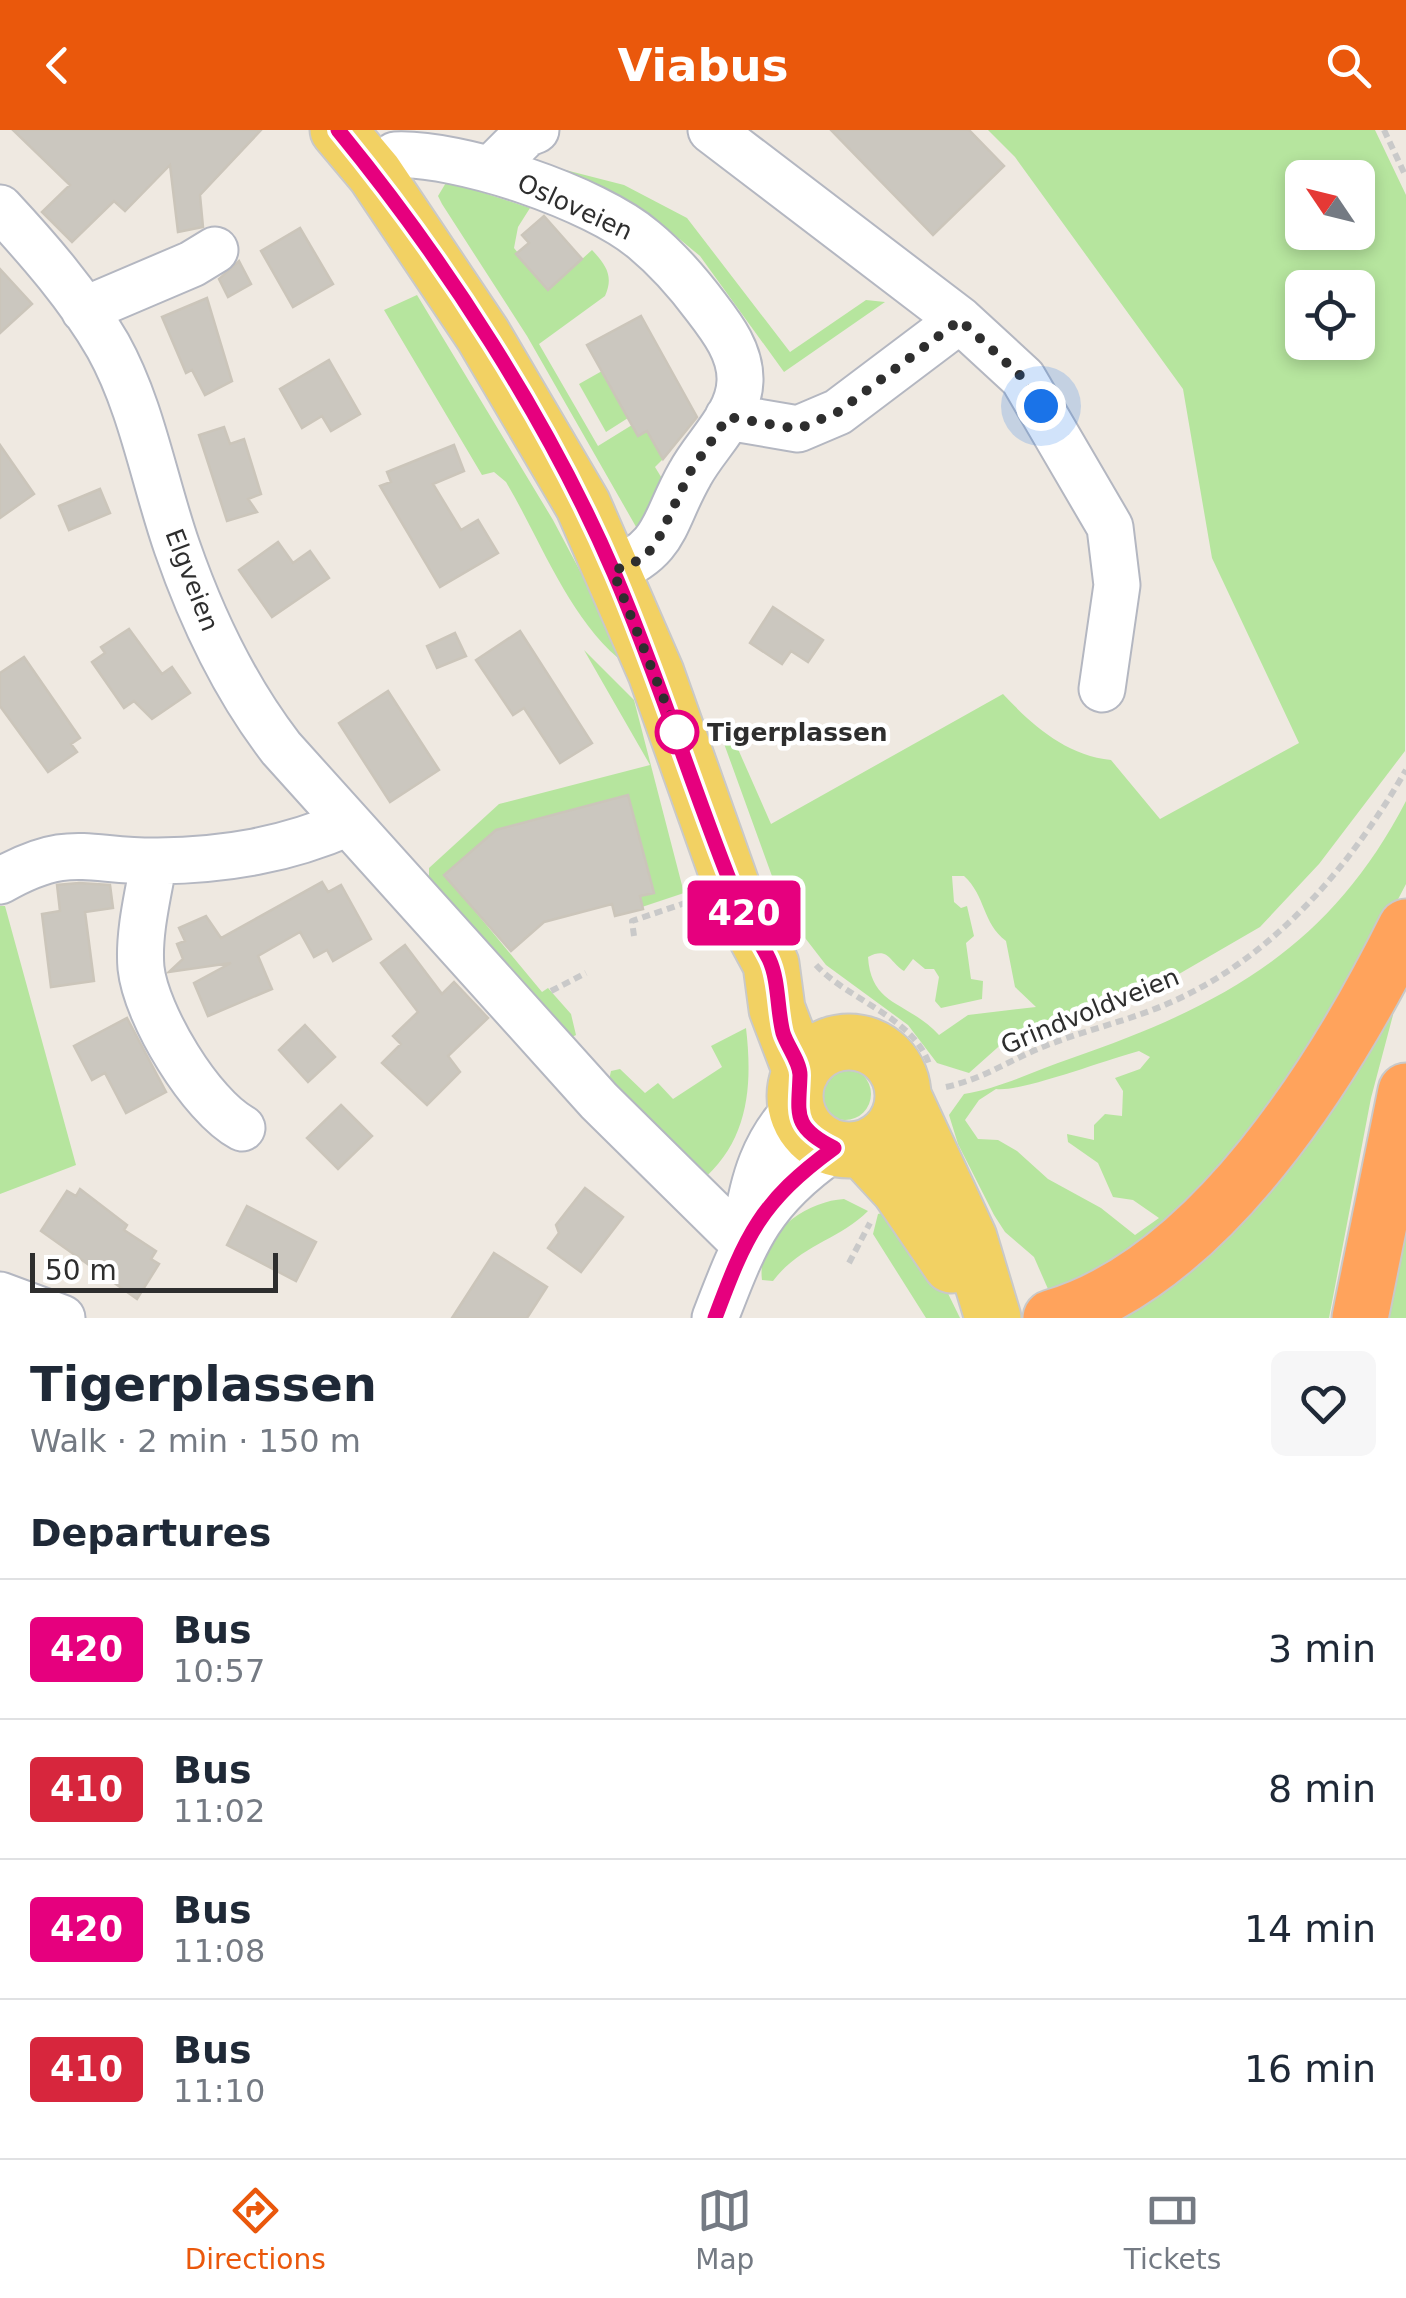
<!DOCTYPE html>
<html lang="en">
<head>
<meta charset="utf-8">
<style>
	:root { --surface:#fff; --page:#f6f6f7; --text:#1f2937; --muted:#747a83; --line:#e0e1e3; --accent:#ea580c }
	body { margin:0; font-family:"DejaVu Sans",sans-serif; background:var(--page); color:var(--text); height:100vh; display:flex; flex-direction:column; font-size:38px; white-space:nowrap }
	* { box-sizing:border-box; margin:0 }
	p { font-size:32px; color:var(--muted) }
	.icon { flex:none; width:55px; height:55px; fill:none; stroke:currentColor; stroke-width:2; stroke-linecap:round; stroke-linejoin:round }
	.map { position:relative; height:1188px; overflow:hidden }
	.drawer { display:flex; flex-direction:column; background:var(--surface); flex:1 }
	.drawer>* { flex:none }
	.badge { padding:0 20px; border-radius:8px; font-size:35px; line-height:65px }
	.needle { width:65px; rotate:305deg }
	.controls { position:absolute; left:1285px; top:30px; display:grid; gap:20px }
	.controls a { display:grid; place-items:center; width:90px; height:90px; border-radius:15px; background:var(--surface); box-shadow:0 5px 15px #0003; font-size:50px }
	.scale { position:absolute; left:30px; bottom:25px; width:248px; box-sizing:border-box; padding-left:10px; border:5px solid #2e2e2e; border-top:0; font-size:28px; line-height:35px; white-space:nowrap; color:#2e2e2e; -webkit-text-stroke:8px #fff; paint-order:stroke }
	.you { position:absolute; width:50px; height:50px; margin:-25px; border:8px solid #fff; border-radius:50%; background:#1a73e8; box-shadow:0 0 0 15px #1a73e833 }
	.map>.badge { position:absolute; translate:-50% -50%; box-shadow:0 0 0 5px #fff }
	h2 { padding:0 30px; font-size:38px; line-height:90px }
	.round { display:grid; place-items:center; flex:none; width:105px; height:105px; border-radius:15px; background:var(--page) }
	.headline { display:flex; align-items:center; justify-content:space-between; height:170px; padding:0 30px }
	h1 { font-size:48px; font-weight:800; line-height:75px }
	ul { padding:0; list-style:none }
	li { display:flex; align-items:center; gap:30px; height:140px; padding:0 30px; border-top:2px solid var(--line) }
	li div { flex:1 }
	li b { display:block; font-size:38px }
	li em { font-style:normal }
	li .badge { min-width:110px; font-weight:700; text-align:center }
	header { display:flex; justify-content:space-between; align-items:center; height:130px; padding:0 30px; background:var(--accent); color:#fff; font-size:45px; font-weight:800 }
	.tabs { display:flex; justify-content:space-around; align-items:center; height:140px; border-top:2px solid var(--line); background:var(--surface); font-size:28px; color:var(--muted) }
	.tabs a { display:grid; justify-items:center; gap:5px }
	.tabs .selected { color:var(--accent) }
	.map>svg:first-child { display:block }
	.green { fill:#b6e59e; fill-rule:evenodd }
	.building { fill:#cbc7bf; stroke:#cbc5ba; stroke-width:2.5 }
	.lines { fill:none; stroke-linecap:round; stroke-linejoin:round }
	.minor-casing { stroke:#b4b7c1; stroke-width:49 }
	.major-casing { stroke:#c9c9c9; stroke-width:59 }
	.highway-casing { stroke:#c9c9c9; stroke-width:59 }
	.path { stroke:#c9c9c9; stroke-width:6; stroke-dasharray:8 5; stroke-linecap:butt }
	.minor { stroke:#fff; stroke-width:45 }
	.major { stroke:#f2d163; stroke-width:55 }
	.highway { stroke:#ffa35c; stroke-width:55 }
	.line-casing { stroke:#fff; stroke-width:22 }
	.line { stroke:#e6007e; stroke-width:15 }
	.walk { stroke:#2e2e2e; stroke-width:10; stroke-dasharray:0 18 }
	.stop-dot { fill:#fff; stroke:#e6007e; stroke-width:5 }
	.labels { text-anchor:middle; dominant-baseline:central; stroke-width:9; stroke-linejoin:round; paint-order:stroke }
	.street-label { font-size:25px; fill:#2e2e2e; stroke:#fff }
	.stop-label { font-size:25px; font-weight:bold; fill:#2e2e2e; stroke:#fff; text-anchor:start }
</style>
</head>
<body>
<header><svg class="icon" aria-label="back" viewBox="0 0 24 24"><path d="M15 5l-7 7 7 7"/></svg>Viabus<svg class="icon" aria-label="search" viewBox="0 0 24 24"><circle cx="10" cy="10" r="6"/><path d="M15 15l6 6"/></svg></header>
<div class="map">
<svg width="1406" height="1188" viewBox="0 0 1406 1188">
	<rect width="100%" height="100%" fill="#efe9e1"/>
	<!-- green -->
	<path class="green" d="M 988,0 L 1375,0 L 1406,65 L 1405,621 L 1319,734 L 1260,797 L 1141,866 L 1037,893 L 1006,910 L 969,943 L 937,933 L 908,895 L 826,835 L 785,782 L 718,597 L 727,594 L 771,694 L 1003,564 C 1033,596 1066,625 1111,630 L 1160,689 L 1299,613 L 1212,428 L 1183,259 L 1015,27 ZM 1302,48 L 1358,48 L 1358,102 L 1302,102 ZM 1302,158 L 1358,158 L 1358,212 L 1302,212 ZM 952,746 L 964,746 C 986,766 982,793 1006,811 L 1015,857 L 1036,877 L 968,885 L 939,905 C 908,871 871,877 868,827 C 889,816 889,832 904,841 L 913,829 L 925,839 L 934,839 L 939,847 L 935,871 L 941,878 L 982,869 L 983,851 L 971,849 L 966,813 L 974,806 L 967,776 L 961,778 L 954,772 Z
		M 542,34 L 624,55 L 687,88 L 790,222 L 866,170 L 885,172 L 784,242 L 700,126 L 654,88 Z
		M 447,51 L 530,78 L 518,97 L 514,118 L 548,160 L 592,120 C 606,135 614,146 605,166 L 539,214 L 598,316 L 632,295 L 638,306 L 647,301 L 663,329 L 655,337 L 669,360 L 639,402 L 527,206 L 442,74 L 438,66 Z
		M 417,165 L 553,390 L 596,471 L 618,528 C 567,484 540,409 506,352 L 494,342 L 482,345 L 384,180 Z
		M 602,241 L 628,288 L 606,302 L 579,254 Z
		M 584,520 L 634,570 L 684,763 L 642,777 L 639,766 L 654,762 L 628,665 L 496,700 L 445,745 L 542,862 L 548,858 L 571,884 L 576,905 L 570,908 L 429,757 L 429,738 L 499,674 L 650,635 Z
		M 1406,671 L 1406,754 L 1324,911 L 1162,1105 L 1060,1161 L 1048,1159 L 1034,1127 L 1005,1102 L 994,1085 L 958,1014 L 949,985 L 964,964 C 1001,958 1036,940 1072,928 C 1222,876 1330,818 1406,671 ZM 1139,921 L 1150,927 L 1140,939 L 1115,948 L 1123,961 L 1122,986 L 1105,984 L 1094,995 L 1094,1010 L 1067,1004 L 1068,1012 L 1098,1033 L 1113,1067 L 1133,1070 L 1159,1088 L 1135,1105 L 1101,1078 L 1048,1049 L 1017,1021 L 998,1010 L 978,1009 L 965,990 L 979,970 L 996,959 C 1019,963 1108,929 1139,921 Z
		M 0,776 L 5,776 L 76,1035 L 0,1064 Z
		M 1390,879 L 1393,885 L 1371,968 L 1329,1188 L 1101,1188 Z
		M 746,898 C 753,958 748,1012 700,1052 L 609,950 L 611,941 L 620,939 L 645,963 L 658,953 L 673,969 L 722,937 L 711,916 Z
		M819 964a26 26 0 1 1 52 0a26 26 0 1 1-52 0Z
		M 1406,1040 L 1406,1188 L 1380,1188 Z
		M 844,1069 L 868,1081 C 839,1110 800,1115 773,1151 L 762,1150 C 756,1106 806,1071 844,1069 Z
		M 886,1082 L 935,1137 L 960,1188 L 926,1188 L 873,1104 L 878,1084 Z"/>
	<!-- building -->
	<path class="building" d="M 13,0 L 261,0 L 200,65 L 203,97 L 178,102 L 170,35 L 125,81 L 114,71 L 72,112 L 42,82 L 70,55 Z
		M 831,0 L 969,0 L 1004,36 L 933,105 Z
		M 544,86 L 582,129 L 548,160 L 516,124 L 529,113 L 522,105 Z
		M 300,98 L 333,154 L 293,177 L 261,121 Z
		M 239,131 L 251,154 L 228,167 L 219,149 Z
		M 0,139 L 32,174 L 0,203 Z
		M 207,168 L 232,251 L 205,265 L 192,240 L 186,243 L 162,187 Z
		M 641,186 L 697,287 L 663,329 L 647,301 L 638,306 L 587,215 Z
		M 329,230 L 360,284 L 331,301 L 322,286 L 302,298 L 280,259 Z
		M 224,297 L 230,314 L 244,309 L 261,364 L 248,369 L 257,382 L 227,391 L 199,305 Z
		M 0,315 L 34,364 L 0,388 Z
		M 454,315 L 464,341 L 433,354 L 461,400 L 478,390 L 498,423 L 440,457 L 380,356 L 391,352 L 387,342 Z
		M 100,359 L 110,383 L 69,400 L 59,376 Z
		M 278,412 L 293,433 L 310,421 L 329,448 L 272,487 L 239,440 Z
		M 773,477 L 823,510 L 808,532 L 791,521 L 782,534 L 750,513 Z
		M 129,499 L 162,544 L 172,537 L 190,563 L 152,589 L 134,571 L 124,578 L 92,532 L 105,523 L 101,517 Z
		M 520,501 L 592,613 L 560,633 L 524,578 L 513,585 L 476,530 Z
		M 455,503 L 466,526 L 437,538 L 427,516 Z
		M 24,527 L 80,608 L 71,614 L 77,622 L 48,642 L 0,576 L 0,543 Z
		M 388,561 L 439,640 L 390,672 L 339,593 Z
		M 628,665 L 654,763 L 640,766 L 643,779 L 615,786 L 612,774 L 544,792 L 511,821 L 444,745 L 496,700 Z
		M 322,752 L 328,762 L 341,755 L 371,809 L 333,831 L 327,820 L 314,827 L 300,802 L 258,826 L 272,859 L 208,886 L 194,853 L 231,833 L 169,842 L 183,829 L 177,814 L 185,811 L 179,798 L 206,786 L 221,808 Z
		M 79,753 L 110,755 L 113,778 L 85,782 L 94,851 L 51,857 L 42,784 L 60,781 L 57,755 Z
		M 405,815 L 442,864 L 454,852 L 488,888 L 448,926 L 460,942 L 427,975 L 382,933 L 401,914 L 393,906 L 418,882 L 381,833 Z
		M 127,888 L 166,962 L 126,983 L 105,943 L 92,950 L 74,916 Z
		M 305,895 L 335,927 L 308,952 L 279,920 Z
		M 341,975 L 372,1006 L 338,1039 L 307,1008 Z
		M 585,1058 L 623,1087 L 581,1142 L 548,1118 L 559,1103 L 556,1095 Z
		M 80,1059 L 127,1095 L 124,1100 L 156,1121 L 151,1129 L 159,1134 L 137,1169 L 41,1101 L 67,1061 L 76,1066 Z
		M 247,1076 L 316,1112 L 296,1151 L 227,1115 Z
		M 494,1123 L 547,1157 L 527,1188 L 452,1188 Z"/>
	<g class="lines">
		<!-- minor casing -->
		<g class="minor-casing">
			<path id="minor" d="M 711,0 L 960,190 L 1023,248 L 1110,397 L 1117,455 L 1102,559
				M 395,25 C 459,22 595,68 644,110 C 667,129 688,153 706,177 C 723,199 741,223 740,251 C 739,287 706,314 690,344 C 663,391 668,418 613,441
				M 491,39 L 526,4 L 536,0
				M 0,78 C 39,120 79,166 108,216 C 142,277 154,351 177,417 C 202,489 234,557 281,618 L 599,971 L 743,1113
				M 84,180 L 192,134 L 215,120
				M 728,287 L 798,299 L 838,282 L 960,190
				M 154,731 C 148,765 138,804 141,838 C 146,885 201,976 242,998
				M 0,751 C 70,711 88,732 158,731 C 226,730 286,720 348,693
				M 746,1097 C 753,1050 764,1012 797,978
				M 0,1165 L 62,1188
				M 715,1188 C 747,1105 760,1071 834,1018"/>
		</g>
		<!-- major casing -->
		<g class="major-casing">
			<path id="major" d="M 338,0 L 375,44 L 483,205 L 583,375 L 656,543 L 737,771 L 771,834 L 777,879 L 801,942
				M795 966a54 54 0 1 1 108 0a54 54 0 1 1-108 0Z
				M 904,968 L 969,1108 L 993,1188
				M 862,1019 L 899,1059 L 951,1135"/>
		</g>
		<!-- highway casing -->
		<g class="highway-casing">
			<path id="highway" d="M 1051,1188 C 1211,1141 1336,938 1406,797
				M 1360,1188 L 1406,961"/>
		</g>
		<!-- path -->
		<path class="path" d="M 1384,0 L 1406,47
			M 634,806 L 632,791 L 694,770
			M 816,835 C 848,870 913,887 929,934
			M 551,861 L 586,843
			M 946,957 C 986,948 1009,930 1045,916 C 1088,899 1133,890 1176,870 C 1278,823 1351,735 1406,640
			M 849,1133 L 870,1093"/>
		<!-- minor -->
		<use href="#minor" class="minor"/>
		<!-- major -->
		<use href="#major" class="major"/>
		<!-- highway -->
		<use href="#highway" class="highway"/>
	</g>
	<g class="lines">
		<!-- line casing -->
		<g class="line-casing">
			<path id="line" d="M 338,0 C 444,129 548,289 614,443 C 660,550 693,661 737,769 C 745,790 759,809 769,829 C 779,850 777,880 783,903 C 787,916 800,932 800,945 C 799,983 791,997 834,1018 C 760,1072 746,1105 715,1188"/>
		</g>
		<!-- line -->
		<use href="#line" class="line"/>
		<!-- walk -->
		<path class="walk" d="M 677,602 L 613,441 L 642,429 L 656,414 L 690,342 L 728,287 L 798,299 L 838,282 L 960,190 L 1023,248 L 1041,276"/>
	</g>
	<!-- markers -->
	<circle class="stop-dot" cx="677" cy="602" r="20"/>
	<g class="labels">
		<!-- street labels -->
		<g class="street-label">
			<text transform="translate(575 77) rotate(25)">Osloveien</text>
			<text transform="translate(192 450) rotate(69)">Elgveien</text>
			<text transform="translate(1090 881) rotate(-22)">Grindvoldveien</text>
		</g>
		<!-- stop labels -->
		<g class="stop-label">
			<text x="707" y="602">Tigerplassen</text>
		</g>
	</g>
</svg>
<div class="controls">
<a><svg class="needle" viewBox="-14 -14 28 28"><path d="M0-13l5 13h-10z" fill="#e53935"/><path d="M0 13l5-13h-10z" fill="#747a83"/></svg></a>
<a><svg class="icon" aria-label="locate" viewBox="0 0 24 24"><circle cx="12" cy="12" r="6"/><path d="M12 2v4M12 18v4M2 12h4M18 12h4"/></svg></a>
</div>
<div class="scale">50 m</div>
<div class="you" style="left:1041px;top:276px"></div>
<b class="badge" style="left:744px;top:783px;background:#e6007e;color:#fff">420</b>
</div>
<section class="drawer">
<div class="headline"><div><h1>Tigerplassen</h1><p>Walk · 2 min · 150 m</p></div><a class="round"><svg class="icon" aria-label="heart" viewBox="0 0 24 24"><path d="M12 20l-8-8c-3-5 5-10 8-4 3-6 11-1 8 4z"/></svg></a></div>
<h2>Departures</h2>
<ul>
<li><span class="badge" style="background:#e6007e;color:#fff">420</span><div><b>Bus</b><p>10:57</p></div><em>3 min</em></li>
<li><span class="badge" style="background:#d7263d;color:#fff">410</span><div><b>Bus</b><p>11:02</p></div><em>8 min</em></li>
<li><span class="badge" style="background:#e6007e;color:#fff">420</span><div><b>Bus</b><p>11:08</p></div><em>14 min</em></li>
<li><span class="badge" style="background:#d7263d;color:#fff">410</span><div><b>Bus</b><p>11:10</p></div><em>16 min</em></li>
</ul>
</section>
<nav class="tabs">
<a class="selected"><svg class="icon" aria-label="directions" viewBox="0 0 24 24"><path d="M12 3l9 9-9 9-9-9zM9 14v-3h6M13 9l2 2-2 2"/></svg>Directions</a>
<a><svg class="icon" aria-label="map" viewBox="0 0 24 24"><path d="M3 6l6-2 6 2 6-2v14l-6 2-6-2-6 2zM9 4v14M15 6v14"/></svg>Map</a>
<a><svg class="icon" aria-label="tickets" viewBox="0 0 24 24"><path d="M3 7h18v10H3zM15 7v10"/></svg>Tickets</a>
</nav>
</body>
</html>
